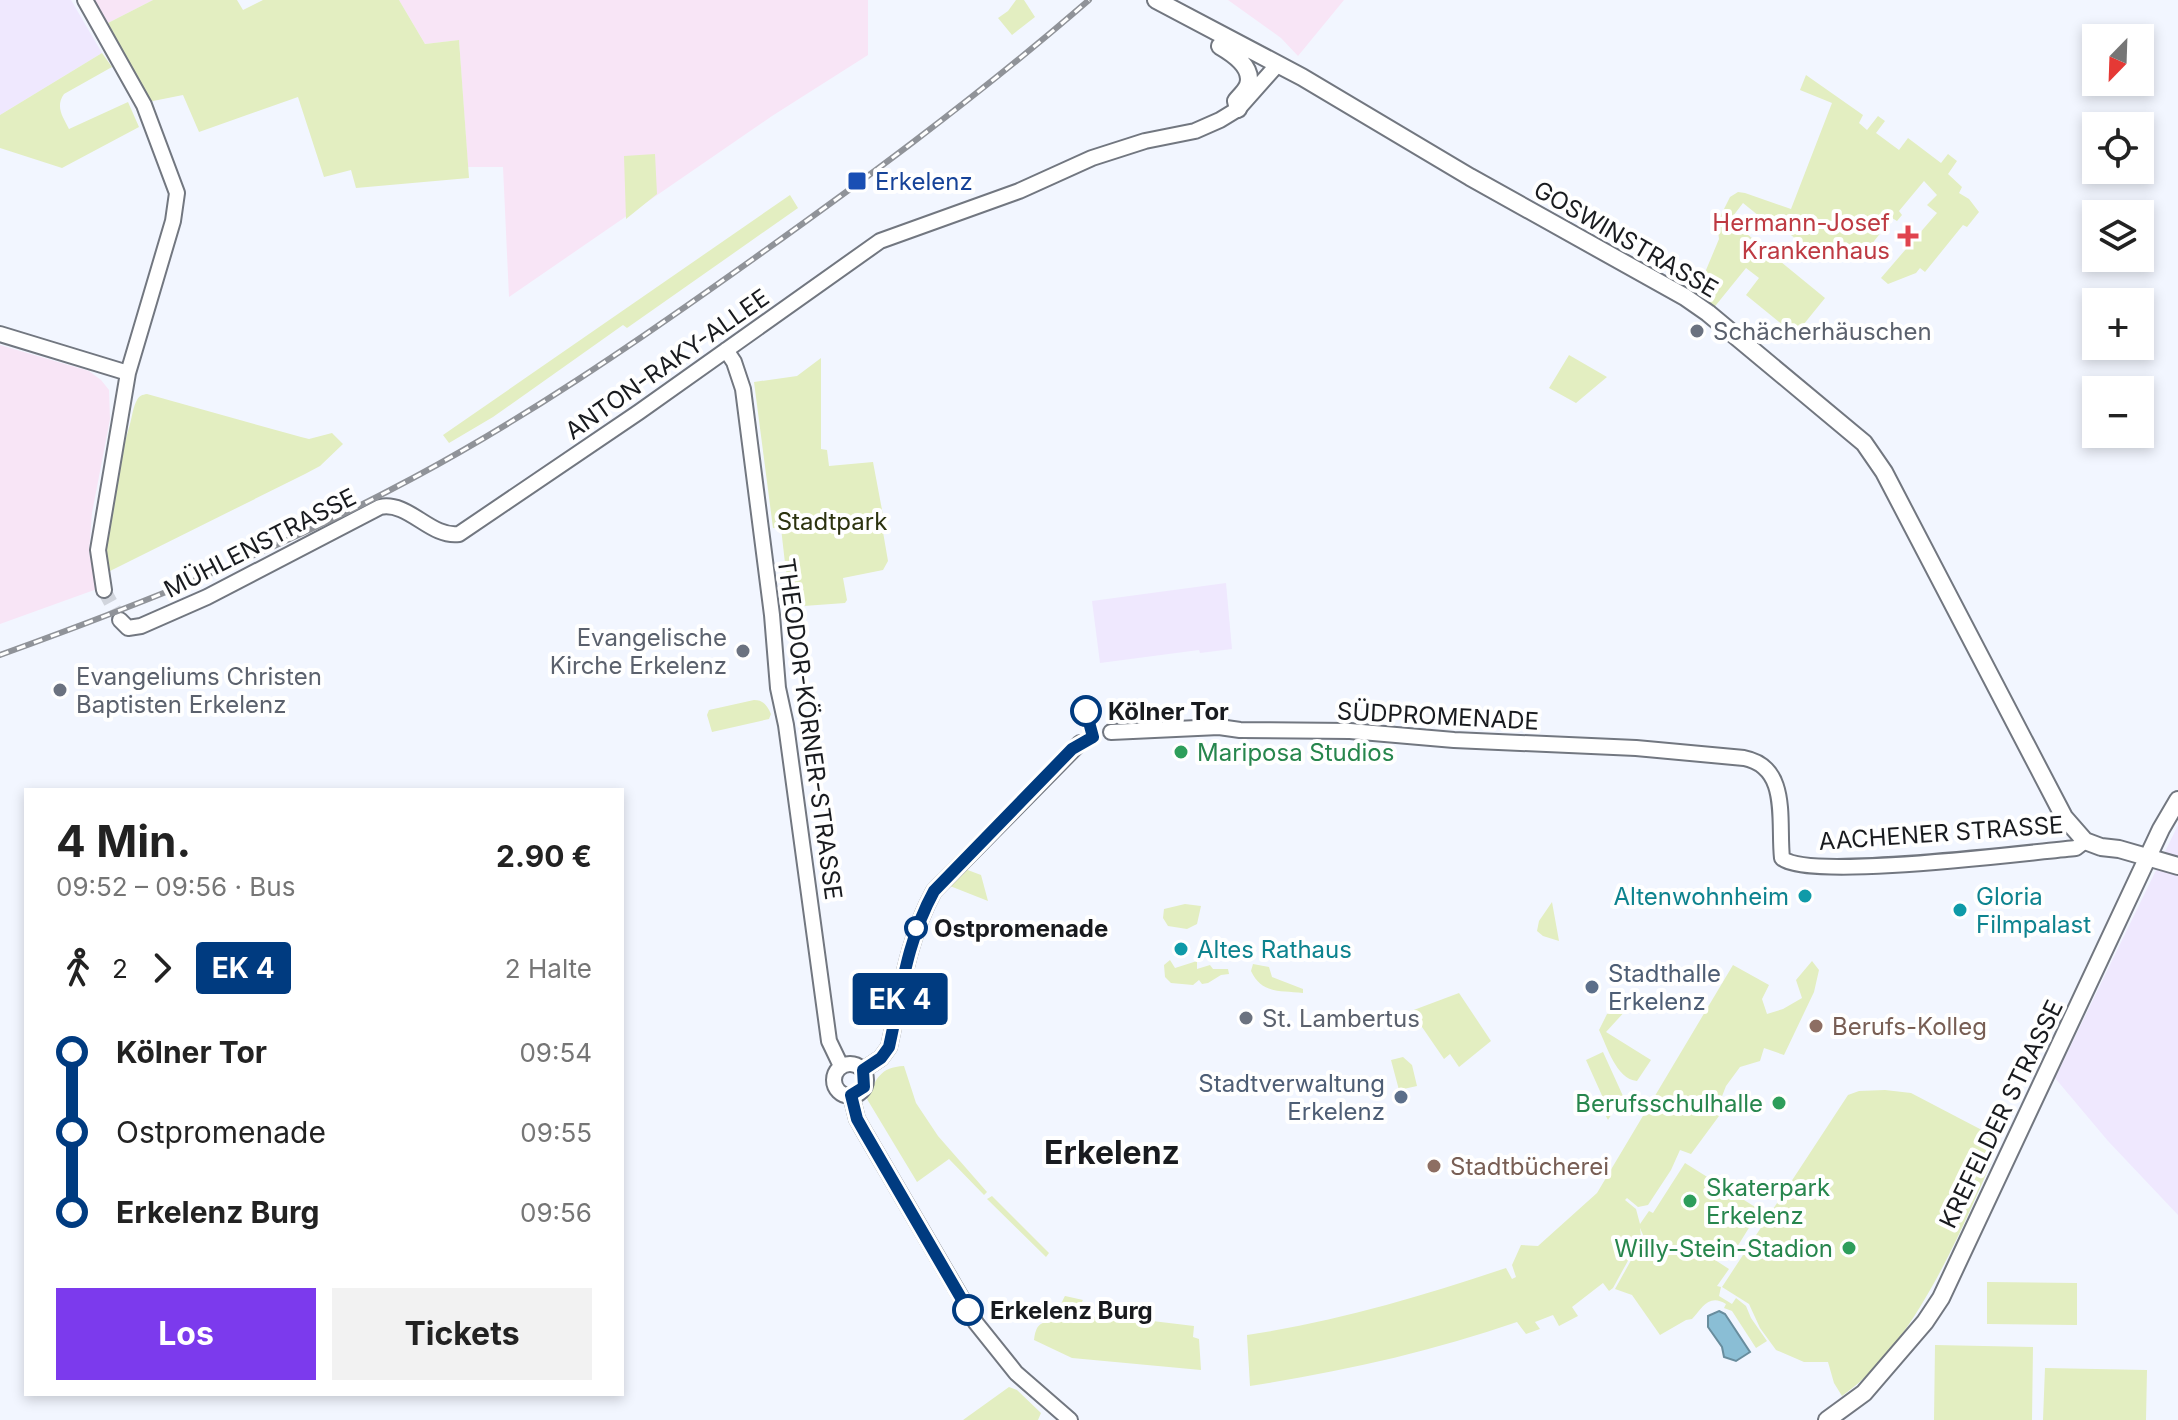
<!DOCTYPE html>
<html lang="de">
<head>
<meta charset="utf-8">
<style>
	:root { --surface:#fff; --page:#f2f2f2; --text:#222; --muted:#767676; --accent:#7c3aed }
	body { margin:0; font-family:Inter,sans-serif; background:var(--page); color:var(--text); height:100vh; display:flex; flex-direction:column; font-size:30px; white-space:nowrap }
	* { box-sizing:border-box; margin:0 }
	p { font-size:26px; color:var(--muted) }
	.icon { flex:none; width:44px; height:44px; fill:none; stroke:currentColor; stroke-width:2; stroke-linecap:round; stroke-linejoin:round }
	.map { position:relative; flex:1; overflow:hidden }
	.sheet { position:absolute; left:24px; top:788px; width:600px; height:608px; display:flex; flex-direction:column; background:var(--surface); border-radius:0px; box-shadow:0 4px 12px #0003 }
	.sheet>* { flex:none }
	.badge { padding:0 16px; border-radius:6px; font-size:28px; line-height:52px }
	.needle { width:52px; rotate:203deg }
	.controls { position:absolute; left:2082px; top:24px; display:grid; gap:16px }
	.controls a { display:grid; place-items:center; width:72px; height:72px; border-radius:0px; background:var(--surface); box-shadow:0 4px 12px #0003; font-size:40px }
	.map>.badge { position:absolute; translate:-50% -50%; box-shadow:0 0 0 4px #fff }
	.legs { display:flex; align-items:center; gap:12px; height:88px; padding:0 32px; font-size:26px }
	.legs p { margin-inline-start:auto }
	.head { display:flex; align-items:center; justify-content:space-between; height:136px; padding:0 32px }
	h1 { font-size:44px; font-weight:700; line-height:60px }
	.button { display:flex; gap:16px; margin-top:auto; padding:16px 32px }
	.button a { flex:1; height:92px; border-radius:0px; background:var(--accent); color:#fff; font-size:32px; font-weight:700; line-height:92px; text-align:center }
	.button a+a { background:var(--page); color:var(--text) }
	ul { padding:0 32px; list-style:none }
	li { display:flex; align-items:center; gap:28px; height:80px; font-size:30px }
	li i { display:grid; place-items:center; width:12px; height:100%; margin:0 10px; background:currentColor }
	li i::after { content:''; width:20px; height:20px; margin:-10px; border:6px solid; border-radius:50%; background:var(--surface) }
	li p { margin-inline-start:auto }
	li:first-child i { background:linear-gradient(#0000 50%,currentColor 0) }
	li:last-child i { background:linear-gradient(currentColor 50%,#0000 0) }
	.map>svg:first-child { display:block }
	.commercial { fill:#efe8fe }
	.industrial { fill:#f8e5f6 }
	.green { fill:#e3eec1 }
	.water { fill:#8abed5; stroke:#688d9e; stroke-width:2 }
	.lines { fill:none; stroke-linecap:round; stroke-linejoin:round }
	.tertiary-tunnel { stroke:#d1d5dd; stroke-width:14; stroke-dasharray:14 7; stroke-linecap:butt }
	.tertiary-casing { stroke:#727780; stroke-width:18 }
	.secondary-casing { stroke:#727780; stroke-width:20 }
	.tertiary { stroke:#fff; stroke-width:14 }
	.secondary { stroke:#fff; stroke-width:16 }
	.rail-casing { stroke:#909399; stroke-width:6 }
	.rail { stroke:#fff; stroke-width:3; stroke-dasharray:9; stroke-linecap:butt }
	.line-1-casing { stroke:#fff; stroke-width:18 }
	.line-1 { stroke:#003b80; stroke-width:12 }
	.transit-dot { fill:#1a4fb4; stroke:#fff; stroke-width:3 }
	.health-dot { fill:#e0444e; stroke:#fff; stroke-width:3 }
	.worship-dot { fill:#6b7280; stroke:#fff; stroke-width:3 }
	.stop-1-dot { fill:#fff; stroke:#003b80; stroke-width:4 }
	.leisure-dot { fill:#2e9e5b; stroke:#fff; stroke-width:3 }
	.culture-dot { fill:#0f9aa8; stroke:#fff; stroke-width:3 }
	.service-dot { fill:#5c6f8a; stroke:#fff; stroke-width:3 }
	.education-dot { fill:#8d6e63; stroke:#fff; stroke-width:3 }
	.labels { text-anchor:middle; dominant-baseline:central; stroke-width:8; stroke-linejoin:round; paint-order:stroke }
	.transit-label { font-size:24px; fill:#164399; stroke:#fff; text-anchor:start }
	.health-label { font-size:24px; fill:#be3a42; stroke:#fff; text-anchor:end }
	.street-label { font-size:24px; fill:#191b1f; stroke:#fff }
	.worship-label { font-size:24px; fill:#5b616d; stroke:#fff; text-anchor:start }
	.park-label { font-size:24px; fill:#2c330f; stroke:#fff }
	.stop-label { font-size:24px; font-weight:bold; fill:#191b1f; stroke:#fff; text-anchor:start }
	.leisure-label { font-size:24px; fill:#27864d; stroke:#fff; text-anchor:start }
	.culture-label { font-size:24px; fill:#0d838f; stroke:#fff; text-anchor:start }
	.service-label { font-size:24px; fill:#4e5e75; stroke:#fff; text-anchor:start }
	.education-label { font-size:24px; fill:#785e54; stroke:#fff; text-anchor:start }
	.district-label { font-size:32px; font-weight:bold; fill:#191b1f; stroke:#fff }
</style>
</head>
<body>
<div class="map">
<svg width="2178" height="1420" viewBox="0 0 2178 1420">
	<rect width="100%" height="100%" fill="#f2f6ff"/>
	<!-- commercial -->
	<path class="commercial" d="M 0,0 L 71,0 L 102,53 L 0,115 Z
		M 1226,583 L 1232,649 L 1200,653 L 1199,650 L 1100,663 L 1092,601 Z
		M 2178,825 L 2178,1215 L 2108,1141 L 2055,1078 Z"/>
	<!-- industrial -->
	<path class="industrial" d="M 94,0 L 153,0 L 108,23 Z
		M 399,0 L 868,0 L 868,55 L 772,116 L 509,297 L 503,167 L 468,167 L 459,40 L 425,44 Z
		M 1228,0 L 1344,0 L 1298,56 L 1281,38 Z
		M 0,345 L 89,371 L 101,380 L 109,390 L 110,419 L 92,513 L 89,552 L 97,589 L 0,624 Z"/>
	<!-- green -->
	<path class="green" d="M 153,0 L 237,0 L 243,10 L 263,0 L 399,0 L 425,44 L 459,40 L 469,178 L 356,188 L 351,170 L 324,177 L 298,97 L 199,132 L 183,95 L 148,102 L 108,23 Z
		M 1016,0 L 1024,0 L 1035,17 L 1012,35 L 998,18 L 1008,11 Z
		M 102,53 L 112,67 L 64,94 C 55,107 63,117 69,129 L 128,102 L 139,127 L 62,168 L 0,148 L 0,115 Z
		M 1806,75 L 1863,115 L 1859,123 L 1867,130 L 1878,116 L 1885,121 L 1876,133 L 1899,150 L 1908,138 L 1941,163 L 1948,154 L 1957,161 L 1948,174 L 1962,187 L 1959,193 L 1969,199 L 1979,212 L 1967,227 L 1963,225 L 1925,272 L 1920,268 L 1916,273 L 1888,284 L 1881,278 L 1937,213 L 1927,205 L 1937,195 L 1924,181 L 1899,211 L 1902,215 L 1897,221 L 1892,218 L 1868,249 L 1871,252 L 1868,256 L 1863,252 L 1856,261 L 1843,250 L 1827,251 L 1821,260 L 1779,225 L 1775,229 L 1743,203 L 1730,220 L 1825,298 L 1795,335 L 1746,295 L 1759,278 L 1746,268 L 1712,310 L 1697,299 L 1696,294 L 1719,239 L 1717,223 L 1730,197 L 1738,192 L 1745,193 L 1791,209 L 1832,103 L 1800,90 Z
		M 655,154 L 657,194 L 626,219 L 624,156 Z
		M 790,195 L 798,208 L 627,328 L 623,325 L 493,417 L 449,443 L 443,435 Z
		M 1569,355 L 1607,377 L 1576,403 L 1549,388 Z
		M 821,358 L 821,449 L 827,450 L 829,466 L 873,462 L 886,531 L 883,532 L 888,561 L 883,570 L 843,578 L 847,600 L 845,603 L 790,607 L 781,528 L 773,528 L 754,382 L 797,376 Z
		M 147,394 L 301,437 L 309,439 L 332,433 L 343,444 L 320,466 L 305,474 L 108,572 C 99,528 118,467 130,424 C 132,417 133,407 137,400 C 140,395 142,395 147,394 Z
		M 754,700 C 764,700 767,706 771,714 L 769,719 L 712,732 L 707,715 L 709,710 Z
		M 965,869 L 981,875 L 988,901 L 950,886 Z
		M 1552,902 L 1559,941 L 1543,936 L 1537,931 L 1539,921 Z
		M 1185,904 L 1201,906 L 1197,924 L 1187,929 L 1168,926 L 1163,918 L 1164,909 Z
		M 1170,960 L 1175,968 L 1197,961 L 1197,969 L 1210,965 L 1213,969 L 1228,969 L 1229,974 L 1221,975 L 1208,983 L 1202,984 L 1199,980 L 1193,985 L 1171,983 L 1165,977 L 1164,965 Z
		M 1812,961 L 1819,970 L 1814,992 L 1784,1055 L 1764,1048 L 1760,1061 L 1740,1067 L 1726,1086 L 1719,1104 L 1719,1116 L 1691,1154 L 1680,1150 L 1671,1170 L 1648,1205 L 1638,1207 L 1627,1198 L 1625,1200 L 1636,1209 L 1640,1224 L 1649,1211 L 1653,1213 L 1685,1163 L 1760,1210 L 1729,1260 L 1706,1246 L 1712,1251 L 1712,1258 L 1729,1269 L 1717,1286 L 1721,1287 L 1719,1296 L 1732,1304 L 1736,1298 L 1746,1306 L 1751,1318 L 1767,1341 L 1756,1348 L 1732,1311 L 1724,1308 L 1726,1304 C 1709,1293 1702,1308 1692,1319 L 1686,1320 L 1660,1335 L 1632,1295 L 1615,1289 L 1644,1237 L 1640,1228 L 1641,1237 L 1613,1288 L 1609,1291 L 1603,1283 L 1572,1307 L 1578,1316 L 1559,1326 L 1553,1315 L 1535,1322 L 1540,1329 L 1526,1334 L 1517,1322 C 1430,1352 1340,1372 1250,1386 L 1247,1335 C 1335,1322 1422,1296 1506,1268 L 1512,1279 L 1516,1277 L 1512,1265 L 1521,1245 L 1538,1246 L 1597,1193 L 1733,965 L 1769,985 L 1762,999 L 1767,1014 L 1783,1009 L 1802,998 L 1796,980 Z
		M 1253,964 L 1269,967 L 1272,977 L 1303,989 L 1303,993 C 1279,990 1262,994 1251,971 Z
		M 1459,993 L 1491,1041 L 1459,1067 L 1450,1054 L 1444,1059 L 1411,1011 Z
		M 1638,997 L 1606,1032 L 1651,1060 L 1637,1081 C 1616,1079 1607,1046 1599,1030 L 1607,1014 Z
		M 1603,1052 L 1623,1096 L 1608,1120 L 1599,1103 L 1604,1100 L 1586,1060 Z
		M 1403,1057 L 1412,1065 L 1417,1086 L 1399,1090 L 1391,1060 Z
		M 904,1066 L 916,1103 L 938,1136 L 987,1192 L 984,1195 L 949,1159 L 917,1182 L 867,1099 C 876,1079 880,1067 904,1066 Z
		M 1885,1090 L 1911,1093 L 2001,1140 C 1965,1222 1917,1344 1842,1396 L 1834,1383 L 1828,1362 L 1804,1362 L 1776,1350 L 1760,1328 L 1749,1304 L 1722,1287 L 1848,1095 L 1859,1091 Z
		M 992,1196 L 1049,1253 L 1046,1257 L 987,1199 Z
		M 1987,1282 L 2077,1283 L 2077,1325 L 1987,1324 Z
		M 1065,1296 L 1083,1300 L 1079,1307 L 1098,1319 L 1107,1305 L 1131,1316 L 1131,1319 L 1137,1324 L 1144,1320 L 1194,1326 L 1193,1337 L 1199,1339 L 1201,1370 L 1072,1358 L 1034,1340 C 1037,1317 1045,1327 1055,1315 C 1059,1310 1062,1301 1065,1296 Z
		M 1935,1345 L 2033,1347 L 2032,1420 L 1934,1420 Z
		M 2045,1368 L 2147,1370 L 2146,1420 L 2043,1420 Z
		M 1009,1387 L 1017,1390 L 1041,1413 L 1038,1420 L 963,1420 Z"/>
	<!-- water -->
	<path class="water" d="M 1719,1311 L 1725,1314 L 1750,1352 L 1736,1361 L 1724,1357 L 1722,1347 L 1708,1327 L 1708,1316 Z"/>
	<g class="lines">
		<!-- tertiary-tunnel -->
		<path class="tertiary-tunnel" d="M 104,590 L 120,620"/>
		<!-- tertiary casing -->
		<g class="tertiary-casing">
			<path id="tertiary" d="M 85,0 L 144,105 L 177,193 L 173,221 L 128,373 L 98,550 L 104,590
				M 0,334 L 128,373
				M 726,350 L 734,362 L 743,389 L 772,615 L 778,688 L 786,725 L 829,1041 L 841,1066
				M 120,620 L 128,628 L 141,626 L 207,597 L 380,507 C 409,501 430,538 459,534 L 639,412 L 880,241 L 1019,191 L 1092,158 L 1145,141 L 1195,131 L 1220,120 L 1238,109 L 1278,64
				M 1111,732 L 1219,727 L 1240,730 L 1350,731 L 1454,740 L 1636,748 L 1744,758 C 1790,767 1778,821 1782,858 C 1808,881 2031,852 2076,848 L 2085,841
				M834 1080a16 16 0 1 1 32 0a16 16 0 1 1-32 0Z
				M 863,1070 L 881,1058 L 889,1047 C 901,993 907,940 934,891 L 1080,743
				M 851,1095 L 857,1119 L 865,1133 L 976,1323 L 1016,1373 L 1070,1420"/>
		</g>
		<!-- secondary casing -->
		<g class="secondary-casing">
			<path id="secondary" d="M 1156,0 L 1302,77 L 1470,177 L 1685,297 L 1708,313 L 1864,443 L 1884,472 L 2064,817 L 2085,841 L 2101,847 L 2119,849 L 2178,866
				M 1220,46 C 1232,53 1254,67 1248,85 C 1246,91 1239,97 1236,101 L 1238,109
				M 1827,1420 L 1864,1393 L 1925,1322 L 1941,1298 L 2161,829 L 2178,800"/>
		</g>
		<!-- tertiary -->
		<use href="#tertiary" class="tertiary"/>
		<!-- secondary -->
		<use href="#secondary" class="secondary"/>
		<!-- rail casing -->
		<g class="rail-casing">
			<path id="rail" d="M 0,655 C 141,604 281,549 413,478 C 525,418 629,347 732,274 C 855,187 975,99 1089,0"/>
		</g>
		<!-- rail -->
		<use href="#rail" class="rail"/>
	</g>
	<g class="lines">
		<!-- line-1 casing -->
		<g class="line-1-casing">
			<path id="line-1" d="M 968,1310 L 865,1133 L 857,1119 L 851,1095 L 864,1087 L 863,1070 L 881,1058 L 889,1047 C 901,993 907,940 934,891 L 1072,749 L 1093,737 L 1086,711"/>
		</g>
		<!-- line-1 -->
		<use href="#line-1" class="line-1"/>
	</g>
	<!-- markers -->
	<rect class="transit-dot" x="847" y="171" width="20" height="20" rx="4"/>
	<path class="health-dot" d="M1904 224h8v8h8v8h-8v8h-8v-8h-8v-8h8z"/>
	<g class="worship-dot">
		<circle cx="1697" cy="331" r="8"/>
		<circle cx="743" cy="651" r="8"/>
		<circle cx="60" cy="690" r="8"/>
		<circle cx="1246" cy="1018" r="8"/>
	</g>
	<g class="stop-1-dot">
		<circle cx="1086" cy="711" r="14"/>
		<circle cx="916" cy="928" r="10"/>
		<circle cx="968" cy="1310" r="14"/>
	</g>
	<g class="leisure-dot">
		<circle cx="1181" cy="752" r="8"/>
		<circle cx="1779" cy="1103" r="8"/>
		<circle cx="1690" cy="1201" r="8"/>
		<circle cx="1849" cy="1248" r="8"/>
	</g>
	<g class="culture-dot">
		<circle cx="1805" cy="896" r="8"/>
		<circle cx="1960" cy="910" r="8"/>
		<circle cx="1181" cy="949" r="8"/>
	</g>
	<g class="service-dot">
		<circle cx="1592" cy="987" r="8"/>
		<circle cx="1401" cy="1097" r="8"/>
	</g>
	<g class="education-dot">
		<circle cx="1816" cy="1026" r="8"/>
		<circle cx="1434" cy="1166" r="8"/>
	</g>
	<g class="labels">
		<!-- transit labels -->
		<g class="transit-label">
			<text x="875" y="181">Erkelenz</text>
		</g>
		<!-- health labels -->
		<g class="health-label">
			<text x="1890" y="222">Hermann-Josef<tspan x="1890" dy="28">Krankenhaus</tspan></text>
		</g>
		<!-- street labels -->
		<g class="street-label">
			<text transform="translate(1626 239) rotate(30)">GOSWINSTRASSE</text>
			<text transform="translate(667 364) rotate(-35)">ANTON-RAKY-ALLEE</text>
			<text transform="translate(260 543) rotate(-27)">MÜHLENSTRASSE</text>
			<text transform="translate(1438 716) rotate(3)">SÜDPROMENADE</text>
			<text transform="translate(810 729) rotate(82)">THEODOR-KÖRNER-STRASSE</text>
			<text transform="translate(1941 833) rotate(-4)">AACHENER STRASSE</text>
			<text transform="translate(2001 1114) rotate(-64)">KREFELDER STRASSE</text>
		</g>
		<!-- worship labels -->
		<g class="worship-label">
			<text x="1713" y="331">Schächerhäuschen</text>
			<text x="727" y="637" text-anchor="end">Evangelische<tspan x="727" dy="28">Kirche Erkelenz</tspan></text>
			<text x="76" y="676">Evangeliums Christen<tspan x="76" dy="28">Baptisten Erkelenz</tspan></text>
			<text x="1262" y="1018">St. Lambertus</text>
		</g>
		<!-- park labels -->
		<g class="park-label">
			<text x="832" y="521">Stadtpark</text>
		</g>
		<!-- stop labels -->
		<g class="stop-label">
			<text x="1108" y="711">Kölner Tor</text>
			<text x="934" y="928">Ostpromenade</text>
			<text x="990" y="1310">Erkelenz Burg</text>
		</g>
		<!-- leisure labels -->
		<g class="leisure-label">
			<text x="1197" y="752">Mariposa Studios</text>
			<text x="1763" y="1103" text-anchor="end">Berufsschulhalle</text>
			<text x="1706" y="1187">Skaterpark<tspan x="1706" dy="28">Erkelenz</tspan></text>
			<text x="1833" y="1248" text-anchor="end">Willy-Stein-Stadion</text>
		</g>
		<!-- culture labels -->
		<g class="culture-label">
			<text x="1789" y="896" text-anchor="end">Altenwohnheim</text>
			<text x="1976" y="896">Gloria<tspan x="1976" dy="28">Filmpalast</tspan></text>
			<text x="1197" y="949">Altes Rathaus</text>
		</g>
		<!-- service labels -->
		<g class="service-label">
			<text x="1608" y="973">Stadthalle<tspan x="1608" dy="28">Erkelenz</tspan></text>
			<text x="1385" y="1083" text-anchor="end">Stadtverwaltung<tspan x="1385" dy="28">Erkelenz</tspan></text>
		</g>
		<!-- education labels -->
		<g class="education-label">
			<text x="1832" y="1026">Berufs-Kolleg</text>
			<text x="1450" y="1166">Stadtbücherei</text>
		</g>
		<!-- district labels -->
		<g class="district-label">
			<text x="1112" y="1152">Erkelenz</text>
		</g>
	</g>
</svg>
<div class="controls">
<a><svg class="needle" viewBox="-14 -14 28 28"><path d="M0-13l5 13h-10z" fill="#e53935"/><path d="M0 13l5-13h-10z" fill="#767676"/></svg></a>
<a><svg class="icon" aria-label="locate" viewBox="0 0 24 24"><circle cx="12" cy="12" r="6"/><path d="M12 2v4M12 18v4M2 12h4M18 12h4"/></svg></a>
<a><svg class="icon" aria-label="layers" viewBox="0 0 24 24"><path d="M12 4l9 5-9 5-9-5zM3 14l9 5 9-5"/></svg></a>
<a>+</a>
<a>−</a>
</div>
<b class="badge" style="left:900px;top:999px;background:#003b80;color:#fff">EK 4</b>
<section class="sheet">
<div class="head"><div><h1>4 Min.</h1><p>09:52 – 09:56 · Bus</p></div><b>2.90 €</b></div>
<div class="legs"><svg class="icon" aria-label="walk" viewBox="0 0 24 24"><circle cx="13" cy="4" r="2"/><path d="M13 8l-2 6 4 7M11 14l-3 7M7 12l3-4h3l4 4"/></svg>2<svg class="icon" aria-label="forward" viewBox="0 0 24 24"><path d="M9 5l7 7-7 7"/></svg><b class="badge" style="background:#003b80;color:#fff">EK 4</b><p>2 Halte</p></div>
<ul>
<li><i style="color:#003b80"></i><b>Kölner Tor</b><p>09:54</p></li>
<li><i style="color:#003b80"></i><span>Ostpromenade</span><p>09:55</p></li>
<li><i style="color:#003b80"></i><b>Erkelenz Burg</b><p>09:56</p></li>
</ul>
<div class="button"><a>Los</a><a>Tickets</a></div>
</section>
</div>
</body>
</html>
